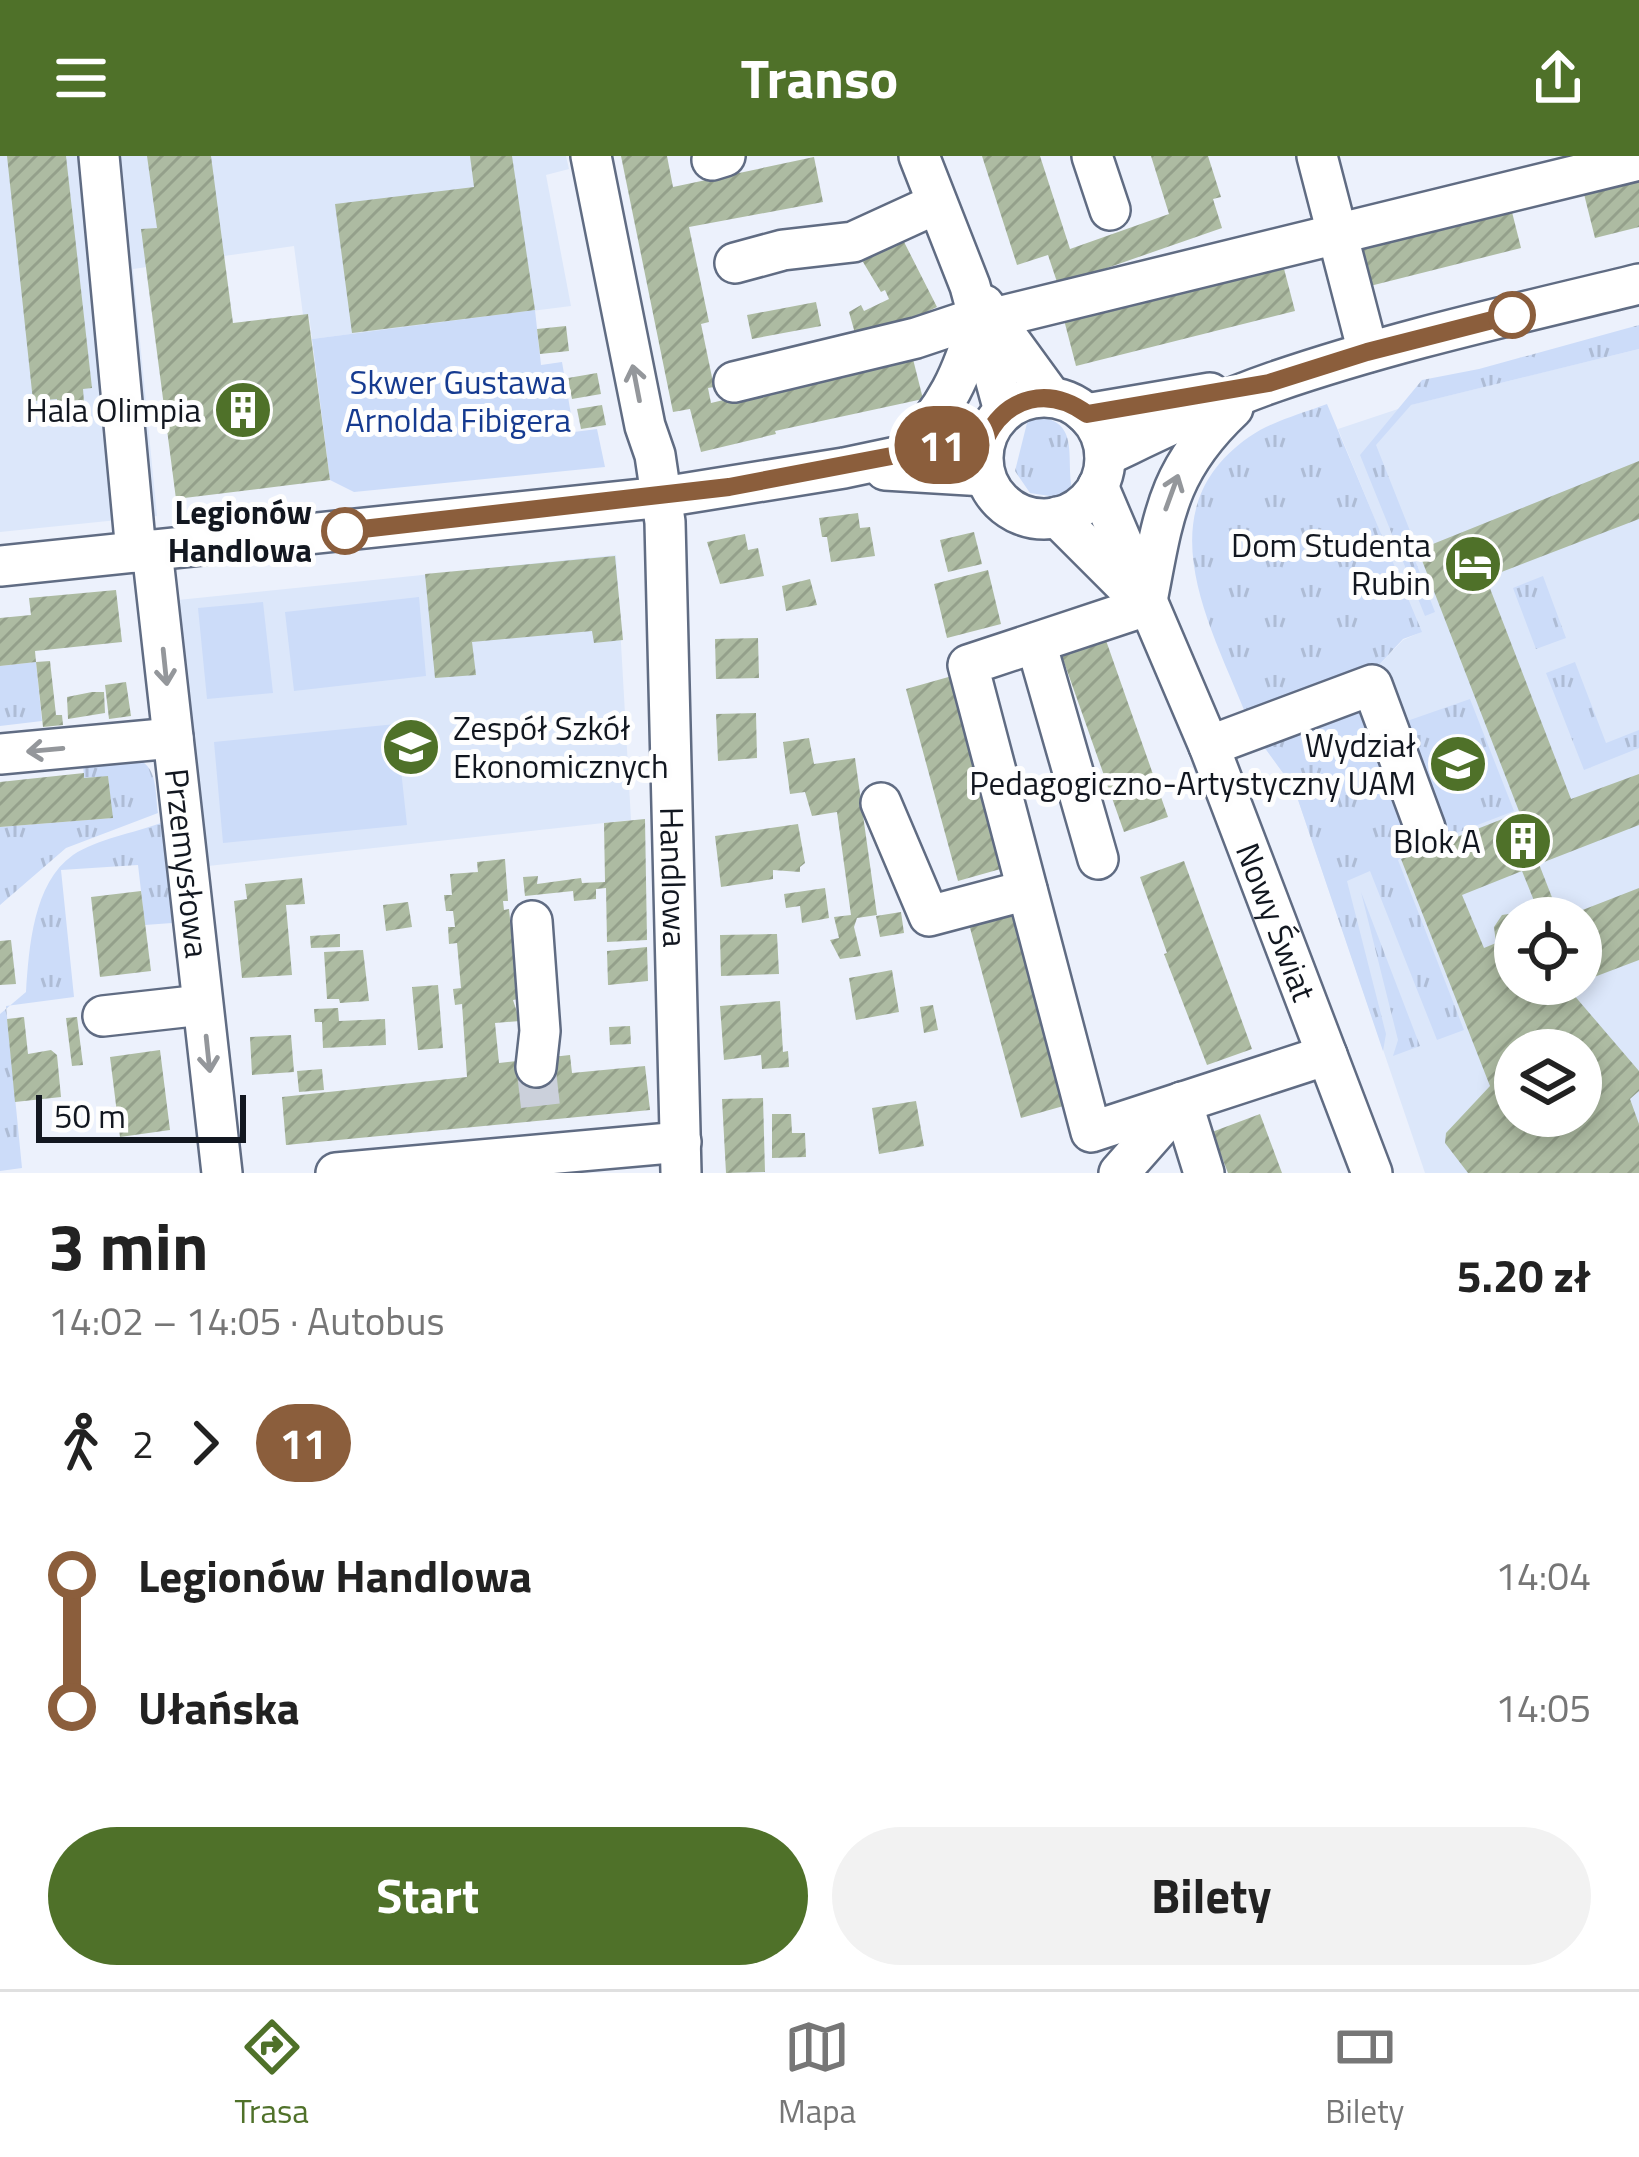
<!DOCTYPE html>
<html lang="pl">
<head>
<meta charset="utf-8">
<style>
	:root { --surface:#fff; --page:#f2f2f2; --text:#222; --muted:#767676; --line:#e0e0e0; --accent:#4f7129 }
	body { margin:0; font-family:"Titillium Web",sans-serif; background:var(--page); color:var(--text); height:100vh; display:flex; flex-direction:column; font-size:45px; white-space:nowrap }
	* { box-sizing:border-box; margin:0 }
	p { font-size:39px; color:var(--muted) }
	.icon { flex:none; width:66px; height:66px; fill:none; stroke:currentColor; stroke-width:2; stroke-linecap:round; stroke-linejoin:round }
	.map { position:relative; height:1017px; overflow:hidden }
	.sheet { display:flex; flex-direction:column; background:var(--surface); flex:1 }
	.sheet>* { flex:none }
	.badge { padding:0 24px; border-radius:39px; font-size:42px; line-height:78px }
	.buttons { position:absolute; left:1494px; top:741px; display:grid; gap:24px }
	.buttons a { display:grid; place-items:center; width:108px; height:108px; border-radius:50%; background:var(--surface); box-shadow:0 6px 18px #0003; font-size:60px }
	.scale { position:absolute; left:36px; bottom:30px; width:210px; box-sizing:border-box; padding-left:12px; border:6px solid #121720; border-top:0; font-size:33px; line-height:42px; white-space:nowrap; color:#121720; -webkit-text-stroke:9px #fefefe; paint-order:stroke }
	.map>.badge { position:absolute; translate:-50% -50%; box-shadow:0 0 0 6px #fff }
	.legs { display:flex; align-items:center; gap:18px; height:132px; padding:0 48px; font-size:39px }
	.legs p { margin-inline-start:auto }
	.overview { display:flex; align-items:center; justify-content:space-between; height:204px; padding:0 48px }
	h1 { font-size:66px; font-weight:700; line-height:90px }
	.button { display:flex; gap:24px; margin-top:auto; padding:24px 48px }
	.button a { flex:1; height:138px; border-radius:72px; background:var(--accent); color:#fff; font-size:48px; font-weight:700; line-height:138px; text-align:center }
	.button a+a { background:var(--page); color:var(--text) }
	ul { padding:0 48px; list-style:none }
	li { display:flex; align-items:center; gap:42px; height:132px; font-size:45px }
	li i { display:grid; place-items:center; width:18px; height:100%; margin:0 15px; background:currentColor }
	li i::after { content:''; width:30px; height:30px; margin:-15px; border:9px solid; border-radius:50%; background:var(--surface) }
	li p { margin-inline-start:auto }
	li:first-child i { background:linear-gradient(#0000 50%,currentColor 0) }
	li:last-child i { background:linear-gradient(currentColor 50%,#0000 0) }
	header { display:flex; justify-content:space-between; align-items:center; height:156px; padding:0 48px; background:var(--accent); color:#fff; font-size:54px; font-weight:700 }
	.menu { display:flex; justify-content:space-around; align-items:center; height:168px; border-top:3px solid var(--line); background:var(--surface); font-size:33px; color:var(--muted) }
	.menu a { display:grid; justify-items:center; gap:6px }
	.menu .active { color:var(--accent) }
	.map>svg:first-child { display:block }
	.built { fill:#dce7fa; fill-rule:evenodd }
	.grass { fill:url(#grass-tufts) }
	.green { fill:#ccdcf9 }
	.building { fill:url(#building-hatch); fill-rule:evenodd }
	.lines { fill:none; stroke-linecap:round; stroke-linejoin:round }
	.minor-tunnel { stroke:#cbd0db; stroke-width:39; stroke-dasharray:39 20; stroke-linecap:butt }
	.minor-casing { stroke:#606c83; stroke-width:44 }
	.minor { stroke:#fff; stroke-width:39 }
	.oneway { stroke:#94979b }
	.line-1-casing { stroke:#fff; stroke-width:27 }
	.line-1 { stroke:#8b5e3c; stroke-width:18 }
	.stop-1-dot { fill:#fff; stroke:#8b5e3c; stroke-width:6 }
	.labels { text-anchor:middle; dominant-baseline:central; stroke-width:10; stroke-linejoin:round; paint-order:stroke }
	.park-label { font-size:33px; fill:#153a90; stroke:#fefefe }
	.poi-label { font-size:33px; fill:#121720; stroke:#fefefe; text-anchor:end }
	.stop-label { font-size:33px; font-weight:bold; fill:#121720; stroke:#fefefe; text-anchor:end }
	.street-label { font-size:33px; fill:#121720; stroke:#fefefe }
</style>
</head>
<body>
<header><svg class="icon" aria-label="menu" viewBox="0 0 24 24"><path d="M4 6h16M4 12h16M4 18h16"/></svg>Transo<svg class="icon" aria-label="share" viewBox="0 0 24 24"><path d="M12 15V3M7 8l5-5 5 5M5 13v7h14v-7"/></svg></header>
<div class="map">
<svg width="1639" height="1017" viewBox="0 0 1639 1017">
	<defs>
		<pattern id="grass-tufts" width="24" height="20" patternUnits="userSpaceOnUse" patternTransform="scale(3)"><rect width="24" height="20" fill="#ccdcf9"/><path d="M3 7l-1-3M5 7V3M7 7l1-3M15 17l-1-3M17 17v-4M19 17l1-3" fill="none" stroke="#aebcd5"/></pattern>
		<pattern id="building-hatch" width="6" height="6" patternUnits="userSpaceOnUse" patternTransform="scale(3)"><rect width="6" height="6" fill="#adbba2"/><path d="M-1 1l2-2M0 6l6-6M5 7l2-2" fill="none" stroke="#94a08b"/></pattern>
	</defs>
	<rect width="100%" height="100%" fill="#ecf1fc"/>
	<!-- built -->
	<path class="built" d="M 0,0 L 566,0 L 569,13 L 546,19 L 571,150 L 312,183 L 309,159 L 303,159 L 294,90 L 133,113 L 157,360 L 0,376 Z
		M 1639,193 L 1639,1017 L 1425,1017 L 1294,632 L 1254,577 L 1247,561 L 1378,510 L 1403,484 L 1421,476 L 1338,273 L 1410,249 ZM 1515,762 L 1581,762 L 1581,828 L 1515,828 ZM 1515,894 L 1581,894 L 1581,960 L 1515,960 Z
		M 616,399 L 631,664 L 208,710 L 178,444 Z"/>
	<!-- grass -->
	<path class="grass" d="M 1639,169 L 1639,193 L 1411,249 L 1376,289 L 1416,390 L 1411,394 L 1435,456 L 1425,460 L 1360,299 L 1422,224 L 1479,213 Z
		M 1327,248 L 1422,476 L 1403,483 L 1378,510 L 1247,561 C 1211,470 1143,355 1249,281 C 1272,265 1301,258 1327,248 Z
		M 1038,261 C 1080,265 1066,302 1072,332 L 1056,341 L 1030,337 L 1015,315 L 1028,263 Z
		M 1543,420 L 1566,482 L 1536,493 L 1513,432 Z
		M 36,506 L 42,565 L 0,570 L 0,510 Z
		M 1575,506 L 1606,587 L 1639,574 L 1639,592 L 1584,614 L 1546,517 Z
		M 1470,543 L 1514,655 L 1449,680 L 1407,565 Z
		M 1358,553 L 1411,695 L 1398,704 L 1464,874 L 1437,884 L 1370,715 L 1347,725 L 1386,878 L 1383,895 L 1294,632 L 1259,584 Z
		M 136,603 C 158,609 155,637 158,657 L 66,692 L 0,749 L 0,671 L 112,662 L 108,621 L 84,622 L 83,607 Z
		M 161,667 L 172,767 L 145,769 L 138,709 L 61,714 L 74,841 L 6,850 L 22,1012 L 0,1015 L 0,858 L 26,836 C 29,792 33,727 73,699 C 97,683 134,677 161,667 Z
		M 1361,736 L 1420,890 L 1393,900 L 1398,884 Z"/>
	<!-- green -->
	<path class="green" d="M 535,154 L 541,209 L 562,206 L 574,276 L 597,273 L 605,311 L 354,336 L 330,324 L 312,183 Z
		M 419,441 L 426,520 L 294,535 L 285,456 Z
		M 263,446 L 273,537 L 207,543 L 198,452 Z
		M 396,568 L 407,669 L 223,687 L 214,586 Z"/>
	<!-- building -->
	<path class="building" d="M 7,0 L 66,0 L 92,232 L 83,233 L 84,246 L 57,249 L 57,243 L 33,245 Z
		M 147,0 L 211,0 L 233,167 L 308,158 L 330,324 L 176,343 L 141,73 L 157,72 Z
		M 470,0 L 512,0 L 535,154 L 352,177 L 335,48 L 474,31 Z
		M 621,0 L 667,0 L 673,31 L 814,1 L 823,46 L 689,71 L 709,166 L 701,168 L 714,231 L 708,232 L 711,247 L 912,199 L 923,243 L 775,275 L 776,278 L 701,296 L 690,253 L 673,256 Z
		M 982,0 L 1040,0 L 1070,93 L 1169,58 L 1151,0 L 1208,0 L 1221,41 L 1213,43 L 1222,72 L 1058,129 L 1048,99 L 1017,109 Z
		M 1639,16 L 1639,71 L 1595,82 L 1582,30 Z
		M 1508,40 L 1521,92 L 1366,131 L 1353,78 Z
		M 898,74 L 937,151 L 858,188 L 849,156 L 861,149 L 864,155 L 889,143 L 885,134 L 881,136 L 857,96 Z
		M 1282,105 L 1295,155 L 1076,210 L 1063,160 Z
		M 816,146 L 821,170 L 752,183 L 747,159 Z
		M 566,170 L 569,195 L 540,198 L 537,173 Z
		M 597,217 L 601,238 L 572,243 L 568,222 Z
		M 602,249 L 606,269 L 581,273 L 577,253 Z
		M 1639,305 L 1639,363 L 1486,422 L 1571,643 L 1639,618 L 1639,669 L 1539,708 L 1560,762 L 1541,762 L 1522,715 L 1462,739 L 1484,792 L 1496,787 L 1494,771 L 1502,759 L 1515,757 L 1528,762 L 1515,762 L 1515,828 L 1574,828 L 1567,831 L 1639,915 L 1639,935 L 1630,943 L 1639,968 L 1639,1017 L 1468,1017 L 1445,987 L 1446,977 L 1490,930 L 1401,703 L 1505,662 L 1508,668 L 1522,663 L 1418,394 ZM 1515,894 L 1581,894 L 1581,960 L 1515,960 Z
		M 858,357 L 860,372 L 870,371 L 875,400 L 831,406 L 827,381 L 822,381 L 819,362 Z
		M 974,376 L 982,408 L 948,416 L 940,384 Z
		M 745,378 L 748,394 L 758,392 L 764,420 L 720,428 L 707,386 Z
		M 615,400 L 623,484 L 594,487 L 592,475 L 472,486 L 476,519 L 435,522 L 425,418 Z
		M 988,414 L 1001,468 L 947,482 L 934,428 Z
		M 810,423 L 817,449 L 786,455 L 782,430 Z
		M 116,434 L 122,486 L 35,495 L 36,506 L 0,510 L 0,462 L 31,459 L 29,442 Z
		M 1102,473 L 1168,661 L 1124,676 L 1058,489 Z
		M 758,482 L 759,522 L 716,523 L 715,483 Z
		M 50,505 L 56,559 L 62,559 L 63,569 L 43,571 L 36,506 Z
		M 952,520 L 1004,712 L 958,725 L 906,533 Z
		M 126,526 L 131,560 L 109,563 L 105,529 Z
		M 92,536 L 104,536 L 105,557 L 68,563 L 67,541 Z
		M 756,557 L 757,602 L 718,605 L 716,558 Z
		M 809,582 L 814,608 L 855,602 L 877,759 L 857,762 L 854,771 L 861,800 L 840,803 L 830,784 L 839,782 L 834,761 L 851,759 L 837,656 L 812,660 L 805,636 L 790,638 L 783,586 Z
		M 84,617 L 84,622 L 108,620 L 113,662 L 0,671 L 0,626 Z
		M 645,663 L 647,784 L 607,786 L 606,732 L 596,733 L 596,743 L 574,745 L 573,735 L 525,740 L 523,721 L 538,720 L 537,728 L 581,722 L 582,727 L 605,726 L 604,667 Z
		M 798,668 L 805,707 L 800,711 L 800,716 L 773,714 L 773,723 L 721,731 L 715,680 Z
		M 505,703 L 508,745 L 503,745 L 504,754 L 509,753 L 518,843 L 513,844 L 520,865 L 495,867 L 499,907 L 570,899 L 572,917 L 645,910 L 650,954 L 286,989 L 282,941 L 467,921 L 462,848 L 455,849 L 453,833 L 461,832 L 457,787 L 449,788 L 448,771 L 455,771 L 453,755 L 446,755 L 444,739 L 452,739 L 450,718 L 478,716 L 477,706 Z
		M 1184,705 L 1252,893 L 1207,909 L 1164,798 L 1167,797 L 1140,721 Z
		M 302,722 L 305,748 L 286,749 L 292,819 L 242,822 L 234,745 L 247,743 L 245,728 Z
		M 825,732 L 829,762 L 802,767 L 800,750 L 786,752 L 784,738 Z
		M 1639,732 L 1639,804 L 1581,826 L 1581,762 L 1562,762 Z
		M 141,735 L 151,815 L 100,821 L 91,741 Z
		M 408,746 L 412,771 L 386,775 L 383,749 Z
		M 901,756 L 904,777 L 880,781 L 876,760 Z
		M 1016,756 L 1067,949 L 1021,962 L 969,768 Z
		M 340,778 L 340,791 L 311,792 L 310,780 Z
		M 777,778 L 779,818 L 721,820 L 720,779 Z
		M 11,784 L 16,828 L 0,829 L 0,785 Z
		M 647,791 L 648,825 L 608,829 L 607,795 Z
		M 363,794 L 369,845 L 340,847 L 339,843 L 327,843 L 324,796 Z
		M 892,814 L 899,856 L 856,864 L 849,822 Z
		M 438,829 L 443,892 L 418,894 L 412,831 Z
		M 780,845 L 783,896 L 788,895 L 789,911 L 762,913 L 761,899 L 724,904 L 720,850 Z
		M 933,849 L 938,874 L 924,877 L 920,851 Z
		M 338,852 L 339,865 L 385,863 L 386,889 L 323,892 L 322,866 L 315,866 L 314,853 Z
		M 24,861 L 28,898 L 51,894 L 57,899 L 61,941 L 15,946 L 7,863 Z
		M 77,861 L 83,909 L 72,910 L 66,862 Z
		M 630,870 L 631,888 L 610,889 L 609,871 Z
		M 291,879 L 294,916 L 252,919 L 250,881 Z
		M 160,894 L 170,974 L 120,981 L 110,901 Z
		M 322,913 L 324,934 L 299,936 L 297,915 Z
		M 763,942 L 765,1016 L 726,1017 L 722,943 Z
		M 916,945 L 924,990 L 879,998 L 872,952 Z
		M 772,958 L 791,958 L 792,977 L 805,977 L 806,1001 L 772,1002 Z
		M 1260,958 L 1282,1017 L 1228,1017 L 1212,976 Z"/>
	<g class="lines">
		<!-- minor-tunnel -->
		<path class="minor-tunnel" d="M 536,911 L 542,964"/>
		<!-- minor casing -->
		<g class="minor-casing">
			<g id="minor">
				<path d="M 99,0 L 136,396"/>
				<path id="s1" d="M 591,0 L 645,270 L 655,299 L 665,366 L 681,1017"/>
				<path d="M 919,0 L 970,130 L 1004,255"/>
				<path d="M 1092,0 L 1110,54"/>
				<path d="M 1317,0 L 1368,196"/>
				<path d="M 712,4 L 725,0"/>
				<path d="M 735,107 L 783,94 L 853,86 L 936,48"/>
				<path d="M 984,149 L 1051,241"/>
				<path d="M 734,226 L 916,182 L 979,161 L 994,162 L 1639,4"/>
				<circle cx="1044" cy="302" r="61"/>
				<path d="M 1086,258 L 1210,237"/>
				<path d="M 904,297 C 947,252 962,220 979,161"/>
				<path d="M 1105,300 C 1160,274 1216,246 1274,226 C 1393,185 1517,158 1639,128"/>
				<path d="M 885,314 L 985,320"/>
				<path id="s2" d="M 1098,330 L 1209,590 L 1372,1017"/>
				<path d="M 1057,361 L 1134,438"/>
				<path id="s3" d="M 152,394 L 222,1017"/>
				<path d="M 0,410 L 663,341 L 844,312 L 986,282"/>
				<path d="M 1146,450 L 968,509 L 1091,976 L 1327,899"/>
				<path d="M 1146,450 C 1163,364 1165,316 1233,252"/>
				<path d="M 1036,487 L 1098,703"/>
				<path d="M 1209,590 L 1372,529 L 1425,672"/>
				<path d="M 0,598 L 173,582"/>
				<path d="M 881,647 L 929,760 L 1027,734"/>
				<path d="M 532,765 L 540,875 L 536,911"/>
				<path d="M 103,860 L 184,851"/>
				<path d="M 1182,946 L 1204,1017"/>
				<path d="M 336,1017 L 681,986"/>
				<path d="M 1119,1017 L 1178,950"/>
			</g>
		</g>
		<!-- minor -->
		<use href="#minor" class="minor"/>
	</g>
	<!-- one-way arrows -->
	<defs><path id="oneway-shaft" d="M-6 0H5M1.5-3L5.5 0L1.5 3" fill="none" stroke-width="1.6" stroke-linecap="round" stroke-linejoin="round" transform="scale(3)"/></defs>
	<g class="oneway">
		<use href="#oneway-shaft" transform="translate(636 227) rotate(-101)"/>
		<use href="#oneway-shaft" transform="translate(1172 336) rotate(-70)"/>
		<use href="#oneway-shaft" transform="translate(165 511) rotate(84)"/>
		<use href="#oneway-shaft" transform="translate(45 594) rotate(175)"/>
		<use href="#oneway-shaft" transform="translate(208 898) rotate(84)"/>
	</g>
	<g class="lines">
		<!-- line-1 casing -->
		<g class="line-1-casing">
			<path id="line-1" d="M 345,375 L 729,331 L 986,282 C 1007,240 1049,230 1087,258 L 1269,227 L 1367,196 L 1512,159"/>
		</g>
		<!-- line-1 -->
		<use href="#line-1" class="line-1"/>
	</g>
	<!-- icons -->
	<defs>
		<g id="building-disc" transform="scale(3)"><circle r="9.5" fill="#4f7129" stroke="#fefefe"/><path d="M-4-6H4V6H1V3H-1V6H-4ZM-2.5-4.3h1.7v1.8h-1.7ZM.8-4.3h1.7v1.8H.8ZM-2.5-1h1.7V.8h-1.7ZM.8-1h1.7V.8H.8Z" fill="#fff"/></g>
		<g id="hotel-disc" transform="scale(3)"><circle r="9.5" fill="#4f7129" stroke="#fefefe"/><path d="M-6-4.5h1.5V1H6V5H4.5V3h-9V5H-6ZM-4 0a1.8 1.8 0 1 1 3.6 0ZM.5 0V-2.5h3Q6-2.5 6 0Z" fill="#fff"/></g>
		<g id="school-disc" transform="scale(3)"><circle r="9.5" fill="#4f7129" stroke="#fefefe"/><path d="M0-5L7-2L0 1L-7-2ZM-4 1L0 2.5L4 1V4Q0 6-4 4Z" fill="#fff"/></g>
		<g id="university-disc" transform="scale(3)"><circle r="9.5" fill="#4f7129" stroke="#fefefe"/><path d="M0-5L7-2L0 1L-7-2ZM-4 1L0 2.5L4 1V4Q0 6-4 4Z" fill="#fff"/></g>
	</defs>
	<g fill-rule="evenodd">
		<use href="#building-disc" x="243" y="254"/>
		<use href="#hotel-disc" x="1473" y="408"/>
		<use href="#school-disc" x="411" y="591"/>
		<use href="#university-disc" x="1458" y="608"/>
		<use href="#building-disc" x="1523" y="685"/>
	</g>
	<!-- markers -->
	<g class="stop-1-dot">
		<circle cx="1512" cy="159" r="21"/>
		<circle cx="345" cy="375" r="21"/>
	</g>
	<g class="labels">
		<!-- park labels -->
		<g class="park-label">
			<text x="458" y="226">Skwer Gustawa<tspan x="458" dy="38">Arnolda Fibigera</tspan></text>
		</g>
		<!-- poi labels -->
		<g class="poi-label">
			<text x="201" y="254">Hala Olimpia</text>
			<text x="1431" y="389">Dom Studenta<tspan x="1431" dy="38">Rubin</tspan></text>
			<text x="453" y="572" text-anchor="start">Zespół Szkół<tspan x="453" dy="38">Ekonomicznych</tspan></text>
			<text x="1416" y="589">Wydział<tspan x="1416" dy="38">Pedagogiczno-Artystyczny UAM</tspan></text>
			<text x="1481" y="685">Blok A</text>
		</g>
		<!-- stop labels -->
		<g class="stop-label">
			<text x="312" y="356">Legionów<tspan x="312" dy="38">Handlowa</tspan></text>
		</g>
		<!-- street labels -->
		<g class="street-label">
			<text stroke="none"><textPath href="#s3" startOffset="315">Przemysłowa</textPath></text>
			<text stroke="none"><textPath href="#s1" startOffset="729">Handlowa</textPath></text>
			<text stroke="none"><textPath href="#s2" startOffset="471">Nowy Świat</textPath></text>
		</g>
	</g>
</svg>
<div class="buttons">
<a><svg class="icon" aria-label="locate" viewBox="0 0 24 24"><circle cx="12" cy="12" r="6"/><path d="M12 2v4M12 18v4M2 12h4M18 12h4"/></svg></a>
<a><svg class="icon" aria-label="layers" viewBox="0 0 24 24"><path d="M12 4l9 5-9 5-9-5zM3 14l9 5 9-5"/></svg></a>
</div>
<div class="scale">50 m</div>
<b class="badge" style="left:942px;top:289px;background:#8b5e3c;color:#fff">11</b>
</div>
<section class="sheet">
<div class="overview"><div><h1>3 min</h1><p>14:02 – 14:05 · Autobus</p></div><b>5.20 zł</b></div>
<div class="legs"><svg class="icon" aria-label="walk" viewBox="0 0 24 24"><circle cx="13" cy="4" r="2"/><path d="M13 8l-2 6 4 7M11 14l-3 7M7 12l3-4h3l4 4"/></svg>2<svg class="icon" aria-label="forward" viewBox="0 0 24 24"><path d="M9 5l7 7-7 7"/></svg><b class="badge" style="background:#8b5e3c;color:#fff">11</b></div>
<ul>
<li><i style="color:#8b5e3c"></i><b>Legionów Handlowa</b><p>14:04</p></li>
<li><i style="color:#8b5e3c"></i><b>Ułańska</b><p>14:05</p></li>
</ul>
<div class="button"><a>Start</a><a>Bilety</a></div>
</section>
<nav class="menu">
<a class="active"><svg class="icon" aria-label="directions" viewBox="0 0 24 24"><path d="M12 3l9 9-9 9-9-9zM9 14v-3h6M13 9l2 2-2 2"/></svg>Trasa</a>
<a><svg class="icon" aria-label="map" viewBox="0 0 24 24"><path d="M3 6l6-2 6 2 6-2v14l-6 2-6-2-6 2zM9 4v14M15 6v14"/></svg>Mapa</a>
<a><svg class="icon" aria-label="tickets" viewBox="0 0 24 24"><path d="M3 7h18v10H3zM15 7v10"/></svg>Bilety</a>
</nav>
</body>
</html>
